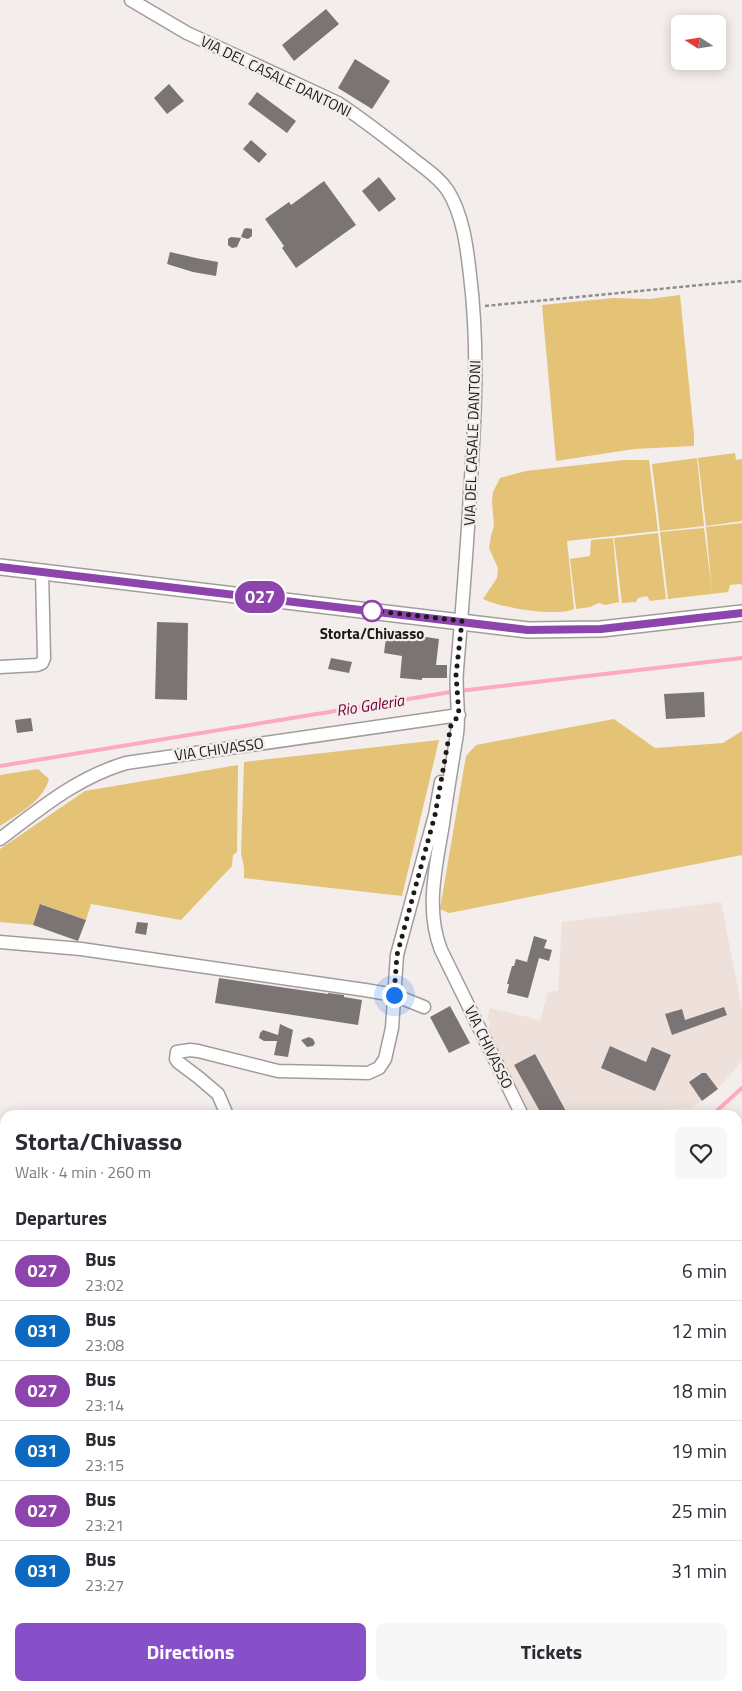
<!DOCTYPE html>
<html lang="en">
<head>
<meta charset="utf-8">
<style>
	:root { --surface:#fff; --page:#f7f7f7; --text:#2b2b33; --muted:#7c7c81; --line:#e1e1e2; --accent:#8850c8 }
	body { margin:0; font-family:"Titillium Web",sans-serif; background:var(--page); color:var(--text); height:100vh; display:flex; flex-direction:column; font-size:19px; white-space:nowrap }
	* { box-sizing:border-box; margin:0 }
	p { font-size:16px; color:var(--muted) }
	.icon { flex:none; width:28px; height:28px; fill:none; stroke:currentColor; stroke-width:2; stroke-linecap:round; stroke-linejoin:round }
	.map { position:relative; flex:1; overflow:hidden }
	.panel { position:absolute; left:0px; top:1110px; width:742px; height:581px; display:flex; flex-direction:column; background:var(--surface); border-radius:15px 15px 0 0; box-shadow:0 2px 12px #0003 }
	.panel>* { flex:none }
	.badge { padding:0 10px; border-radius:16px; font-size:18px; line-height:32px }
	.needle { width:32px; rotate:282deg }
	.tools { position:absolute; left:671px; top:15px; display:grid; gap:10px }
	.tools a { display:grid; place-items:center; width:55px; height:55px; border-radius:8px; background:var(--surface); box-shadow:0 2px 12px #0003; font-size:25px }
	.you { position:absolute; width:25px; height:25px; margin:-12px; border:4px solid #fff; border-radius:50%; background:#1a73e8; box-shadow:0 0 0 8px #1a73e833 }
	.map>.badge { position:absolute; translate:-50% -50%; box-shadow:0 0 0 2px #fff }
	h2 { padding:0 15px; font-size:19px; line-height:45px }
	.round { display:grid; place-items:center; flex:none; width:52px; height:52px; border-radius:8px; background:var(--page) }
	.head { display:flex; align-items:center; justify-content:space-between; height:85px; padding:0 15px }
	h1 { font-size:24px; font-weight:700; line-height:38px }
	.primary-button { display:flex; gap:10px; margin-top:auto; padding:10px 15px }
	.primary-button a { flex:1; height:58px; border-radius:8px; background:var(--accent); color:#fff; font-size:20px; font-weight:700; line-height:58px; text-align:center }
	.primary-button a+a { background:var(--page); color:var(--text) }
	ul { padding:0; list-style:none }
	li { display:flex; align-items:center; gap:15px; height:60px; padding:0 15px; border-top:1px solid var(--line) }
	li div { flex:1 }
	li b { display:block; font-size:19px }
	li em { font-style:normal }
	li .badge { min-width:55px; font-weight:700; text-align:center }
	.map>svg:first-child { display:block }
	.built { fill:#eee1db }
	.green { fill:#e4c276 }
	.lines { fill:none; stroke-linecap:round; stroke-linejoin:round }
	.stream { stroke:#feaabe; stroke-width:4 }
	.building { fill:#7a7574 }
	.minor-casing { stroke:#a29d9b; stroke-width:15 }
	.major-casing { stroke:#a29d9b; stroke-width:18 }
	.path { stroke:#918d8b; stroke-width:2.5; stroke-dasharray:4 2.5; stroke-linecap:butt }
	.minor { stroke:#fff; stroke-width:12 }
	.major { stroke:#fff; stroke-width:15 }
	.line-casing { stroke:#fff; stroke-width:11 }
	.line { stroke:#8e44ad; stroke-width:8 }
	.walk { stroke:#1d1b1a; stroke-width:5; stroke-dasharray:0 9 }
	.stop-dot { fill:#fff; stroke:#8e44ad; stroke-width:2.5 }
	.labels { text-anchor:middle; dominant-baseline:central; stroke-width:4.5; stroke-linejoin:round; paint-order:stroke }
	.street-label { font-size:15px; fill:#1d1b1a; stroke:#f3edeb }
	.stop-label { font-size:15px; font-weight:bold; fill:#1d1b1a; stroke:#f3edeb }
	.water-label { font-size:16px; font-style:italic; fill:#80003a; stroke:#f3edeb }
</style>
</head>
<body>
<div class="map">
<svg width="742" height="1691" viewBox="0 0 742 1691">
	<rect width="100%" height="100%" fill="#f3edeb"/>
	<!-- built -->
	<path class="built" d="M 721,902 L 742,1010 L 742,1061 L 722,1084 L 692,1108 L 655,1110 L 652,1115 L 527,1115 L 487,1032 L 491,1022 L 487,1020 L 490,1008 L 540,1020 L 548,992 L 558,991 L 562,922 Z
		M 738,1202 L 742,1209 L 741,1281 L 742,1315 L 738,1319 Z"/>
	<!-- green -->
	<path class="green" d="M 680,295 L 694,435 L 694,446 L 634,449 L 556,461 L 542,305 L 613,298 L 649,299 Z
		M 735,453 L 736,460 L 742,459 L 742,521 L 706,526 L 698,458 Z
		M 697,458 L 704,526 L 660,531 L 652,464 Z
		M 624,460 L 649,460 L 658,531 L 567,541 L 574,609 C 556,617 501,608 483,599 L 497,578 L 498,568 L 489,548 L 491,536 L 494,526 L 492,501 L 493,492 L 500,478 L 526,471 Z
		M 742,523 L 742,585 L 740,584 L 730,585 L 728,592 L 668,599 L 660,532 L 704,528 L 712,591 L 706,527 Z
		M 658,533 L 666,599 L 650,601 L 647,596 L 638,598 L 636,602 L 622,603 L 614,538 Z
		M 613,538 L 619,602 L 605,605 L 599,603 L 590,607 L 576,609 L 570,559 L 590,556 L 591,540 Z
		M 614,719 L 655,748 L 723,743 L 742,731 L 742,855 L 449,913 L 440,909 L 466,756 L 476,745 Z
		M 439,740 L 402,896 L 244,878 L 244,867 L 241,853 L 244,762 Z
		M 238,765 L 237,852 L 233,855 L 232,866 L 181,920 L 91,904 L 86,920 L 41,904 L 33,925 L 0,922 L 0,849 L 85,791 Z
		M 38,769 L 49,779 C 43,801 18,814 0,826 L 0,775 Z
		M 738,1393 L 742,1408 L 742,1504 L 738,1502 Z
		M 0,1520 L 5,1523 L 5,1567 L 0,1568 Z
		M 410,1686 L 465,1686 L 469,1691 L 413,1691 Z
		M 541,1686 L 574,1686 L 586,1691 L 524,1691 Z"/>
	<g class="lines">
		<!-- stream -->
		<path class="stream" d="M 0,766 L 451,692 L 742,658
			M 712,1115 L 742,1088
			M 129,1691 L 133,1686"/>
	</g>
	<!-- building -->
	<path class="building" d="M 326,9 L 339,24 L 294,61 L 282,45 Z
		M 355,59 L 390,81 L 372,109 L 338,88 Z
		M 169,84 L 184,101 L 167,114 L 154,98 Z
		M 257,92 L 296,121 L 287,133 L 248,104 Z
		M 251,140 L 267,154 L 259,163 L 243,149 Z
		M 379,177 L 396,199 L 379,212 L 362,191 Z
		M 324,181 L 356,225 L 296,268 L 282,248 L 284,246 L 265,219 L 289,202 L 291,205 Z
		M 247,228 L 252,229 L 252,236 L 248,239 L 241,237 L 244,229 Z
		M 231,237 L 241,238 L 237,247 L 232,248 L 228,245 L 228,239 Z
		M 170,252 L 196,258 L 218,262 L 216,276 L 193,272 L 167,264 Z
		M 157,622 L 188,623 L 187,700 L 155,699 Z
		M 387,631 L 439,639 L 436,665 L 447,665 L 447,678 L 422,678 L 422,680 L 400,678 L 402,656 L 384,653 Z
		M 331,658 L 352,662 L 349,673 L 328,669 Z
		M 704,692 L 705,717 L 666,719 L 664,694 Z
		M 31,718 L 33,731 L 17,733 L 15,720 Z
		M 40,904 L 86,920 L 78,941 L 33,925 Z
		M 137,922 L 148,923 L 146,935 L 135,933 Z
		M 534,936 L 547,940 L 544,948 L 552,950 L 549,961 L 539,958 L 528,998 L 507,993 L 509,984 L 507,984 L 512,966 L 514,966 L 516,959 L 527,962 Z
		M 219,978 L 328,994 L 328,993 L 344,995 L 344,997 L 362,1000 L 358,1025 L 215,1003 Z
		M 450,1006 L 470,1043 L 449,1053 L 430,1017 Z
		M 724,1007 L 727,1015 L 672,1035 L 665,1014 L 682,1009 L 685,1020 Z
		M 280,1024 L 293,1030 L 288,1057 L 274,1055 L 277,1041 L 264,1041 L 259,1038 L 260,1033 L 263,1030 L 278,1035 Z
		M 309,1037 L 313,1039 L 315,1043 L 313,1046 L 307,1047 L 301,1040 Z
		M 610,1046 L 646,1062 L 652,1047 L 671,1055 L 655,1091 L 601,1068 Z
		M 535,1054 L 568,1115 L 542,1115 L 514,1065 Z
		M 702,1073 L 706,1073 L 718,1089 L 702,1101 L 689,1082 Z"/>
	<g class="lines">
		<!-- minor casing -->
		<g class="minor-casing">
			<path id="minor" d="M 131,0 L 187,33 L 338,103 C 364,120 388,139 412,158 C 424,168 439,177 448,191 C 463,215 467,248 470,275 C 479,348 475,420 470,493 C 467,552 462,611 457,670 C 455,692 460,712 457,734 C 452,764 447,794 443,824 C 436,866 425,909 441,950 L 522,1115
				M 0,667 L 37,665 L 42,663 L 44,658 L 42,571
				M 0,839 C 41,808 76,778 126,763 L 459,715
				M 0,942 L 81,949 L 365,990 L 394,995 L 424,1007
				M 227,1115 L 218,1094 L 198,1077 L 178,1062 L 176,1059 L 177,1052 L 190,1050 L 198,1051 L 278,1071 L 368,1073 L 379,1068 L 385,1059 L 392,1028 L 397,955 L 435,815 L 441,782
				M 738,1188 L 742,1194"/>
		</g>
		<!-- major casing -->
		<g class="major-casing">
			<path id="major" d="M 0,567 L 528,630 L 601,629 L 742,613"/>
		</g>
		<!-- path -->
		<path class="path" d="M 485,306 L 742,281"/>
		<!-- minor -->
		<use href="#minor" class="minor"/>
		<!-- major -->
		<use href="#major" class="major"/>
	</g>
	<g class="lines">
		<!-- line casing -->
		<g class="line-casing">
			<path id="line" d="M 0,567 L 528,630 L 601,629 L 742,613"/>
		</g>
		<!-- line -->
		<use href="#line" class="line"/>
		<!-- walk -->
		<path class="walk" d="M 372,611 L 368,610 L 462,621 L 456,675 L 459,715 L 451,725 L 435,815 L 397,955 L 394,995"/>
	</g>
	<!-- markers -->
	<circle class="stop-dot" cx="372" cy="611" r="10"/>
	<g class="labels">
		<!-- street labels -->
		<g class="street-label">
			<text transform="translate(276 76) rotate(26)">VIA DEL CASALE DANTONI</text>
			<text transform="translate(472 443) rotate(-88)">VIA DEL CASALE DANTONI</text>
			<text transform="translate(219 749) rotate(-8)">VIA CHIVASSO</text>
			<text transform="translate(489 1047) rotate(64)">VIA CHIVASSO</text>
		</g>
		<!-- stop labels -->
		<g class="stop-label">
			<text x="372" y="633">Storta/Chivasso</text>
		</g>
		<!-- water labels -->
		<g class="water-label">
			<text transform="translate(370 705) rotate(-9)">Rio Galeria</text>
		</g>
	</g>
</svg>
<div class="tools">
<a><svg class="needle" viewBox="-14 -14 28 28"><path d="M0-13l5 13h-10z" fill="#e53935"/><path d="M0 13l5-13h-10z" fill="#7c7c81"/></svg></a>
</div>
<div class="you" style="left:394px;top:995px"></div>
<b class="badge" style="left:260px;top:597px;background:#8e44ad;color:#fff">027</b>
<section class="panel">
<div class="head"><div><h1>Storta/Chivasso</h1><p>Walk · 4 min · 260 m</p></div><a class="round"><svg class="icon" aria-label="heart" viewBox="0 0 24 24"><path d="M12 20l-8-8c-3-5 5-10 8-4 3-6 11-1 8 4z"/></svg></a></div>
<h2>Departures</h2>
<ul>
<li><span class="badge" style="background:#8e44ad;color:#fff">027</span><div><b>Bus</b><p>23:02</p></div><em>6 min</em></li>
<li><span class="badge" style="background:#0c69bf;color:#fff">031</span><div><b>Bus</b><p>23:08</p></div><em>12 min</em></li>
<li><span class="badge" style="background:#8e44ad;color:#fff">027</span><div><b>Bus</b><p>23:14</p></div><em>18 min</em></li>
<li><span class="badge" style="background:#0c69bf;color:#fff">031</span><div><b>Bus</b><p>23:15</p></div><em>19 min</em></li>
<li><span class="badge" style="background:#8e44ad;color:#fff">027</span><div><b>Bus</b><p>23:21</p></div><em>25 min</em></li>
<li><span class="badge" style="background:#0c69bf;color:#fff">031</span><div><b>Bus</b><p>23:27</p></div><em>31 min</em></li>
</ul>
<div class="primary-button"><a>Directions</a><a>Tickets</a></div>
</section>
</div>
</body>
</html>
